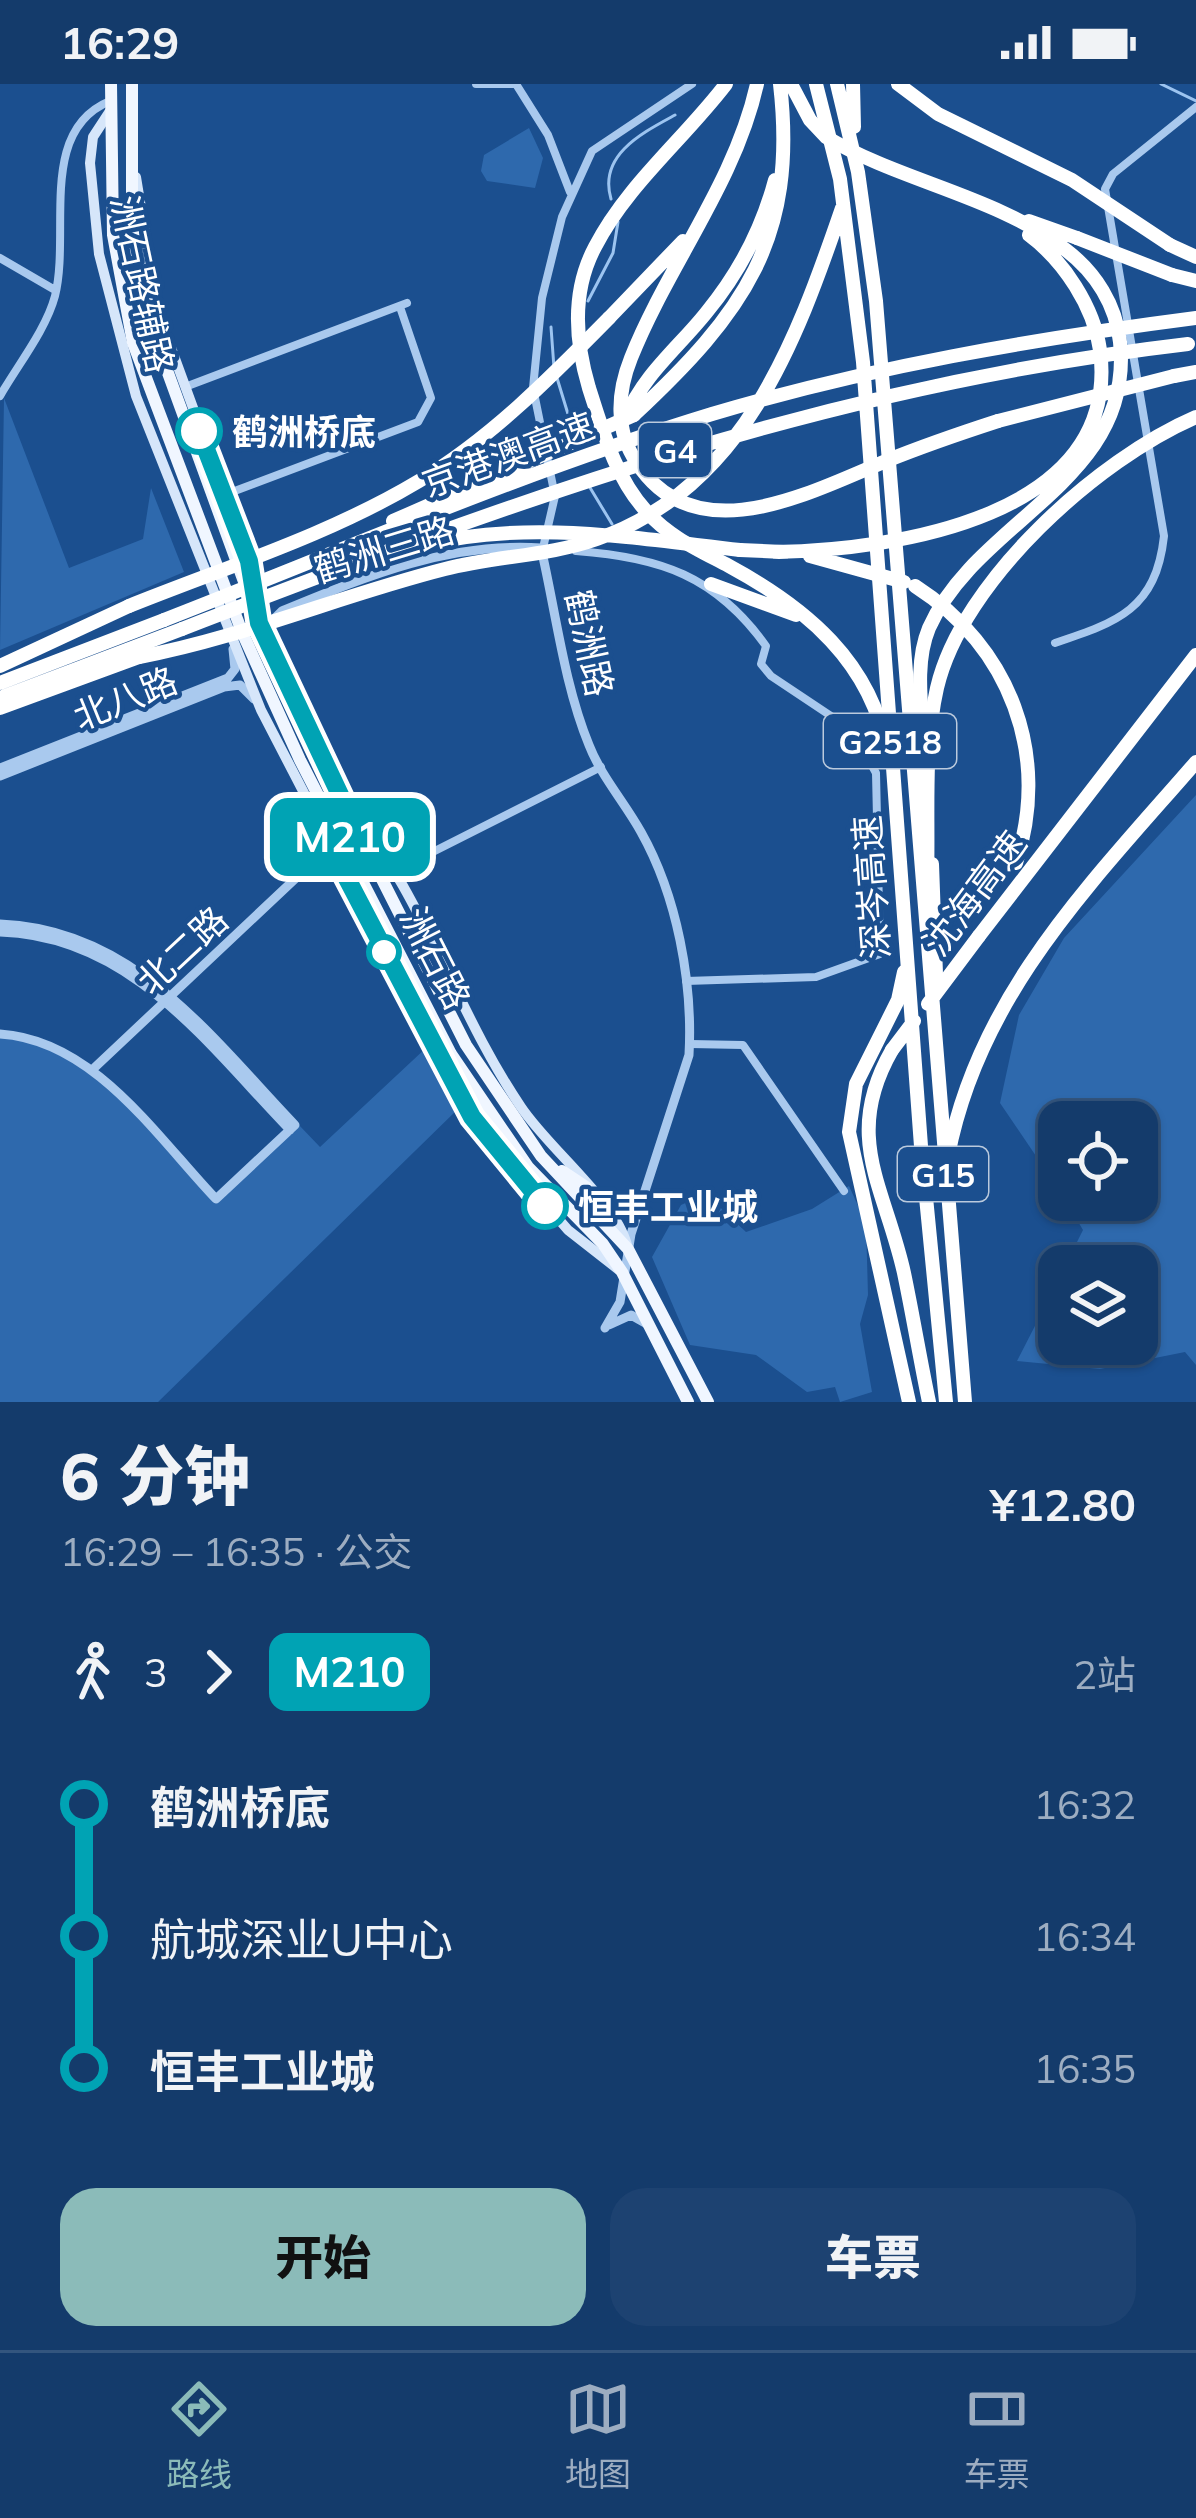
<!DOCTYPE html>
<html lang="zh">
<head>
<meta charset="utf-8">
<style>
	:root { --surface:#143b6b; --page:#1d4271; --text:#f1f3f6; --muted:#9dadc1; --line:#33557e; --accent:#8bbbb9 }
	body { margin:0; font-family:Mulish,"Noto Sans SC",sans-serif; background:var(--page); color:var(--text); height:100vh; display:flex; flex-direction:column; font-size:45px; white-space:nowrap }
	* { box-sizing:border-box; margin:0 }
	p { font-size:39px; color:var(--muted) }
	.icon { flex:none; width:66px; height:66px; fill:none; stroke:currentColor; stroke-width:2; stroke-linecap:round; stroke-linejoin:round }
	.map { position:relative; height:1318px; overflow:hidden }
	.sheet { display:flex; flex-direction:column; background:var(--surface); flex:1 }
	.sheet>* { flex:none }
	.badge { padding:0 24px; border-radius:18px; font-size:42px; line-height:78px }
	.controls { position:absolute; left:1038px; top:1017px; display:grid; gap:24px }
	.controls a { display:grid; place-items:center; width:120px; height:120px; border-radius:24px; background:var(--surface); box-shadow:0 3px 9px #0004,0 0 0 3px var(--line); font-size:60px }
	.map>.badge { position:absolute; translate:-50% -50%; box-shadow:0 0 0 6px #fff }
	.legs { display:flex; align-items:center; gap:18px; height:132px; padding:0 60px; font-size:39px }
	.legs p { margin-inline-start:auto }
	.overview { display:flex; align-items:center; justify-content:space-between; height:204px; padding:0 60px }
	h1 { font-size:66px; font-weight:800; line-height:90px }
	.button { display:flex; gap:24px; margin-top:auto; padding:24px 60px }
	.button a { flex:1; height:138px; border-radius:36px; background:var(--accent); color:#111; font-size:48px; font-weight:800; line-height:138px; text-align:center }
	.button a+a { background:var(--page); color:var(--text) }
	ul { padding:0 60px; list-style:none }
	li { display:flex; align-items:center; gap:42px; height:132px; font-size:45px }
	li i { display:grid; place-items:center; width:18px; height:100%; margin:0 15px; background:currentColor }
	li i::after { content:''; width:30px; height:30px; margin:-15px; border:9px solid; border-radius:50%; background:var(--surface) }
	li p { margin-inline-start:auto }
	li:first-child i { background:linear-gradient(#0000 50%,currentColor 0) }
	li:last-child i { background:linear-gradient(currentColor 50%,#0000 0) }
	.status { display:flex; justify-content:space-between; align-items:center; height:84px; padding:0 60px; background:var(--surface); direction:ltr }
	.status svg { height:33px; fill:currentColor }
	.menu { display:flex; justify-content:space-around; align-items:center; height:168px; border-top:3px solid var(--line); background:var(--surface); font-size:33px; color:var(--muted) }
	.menu a { display:grid; justify-items:center; gap:6px }
	.menu .current { color:var(--accent) }
	.map>svg:first-child { display:block }
	.green { fill:#2e69ad }
	.lines { fill:none; stroke-linecap:round; stroke-linejoin:round }
	.stream { stroke:#9cc4f0; stroke-width:3 }
	.minor { stroke:#a9c9ee; stroke-width:8 }
	.tertiary { stroke:#a9c9ee; stroke-width:9 }
	.secondary { stroke:#d6e6fa; stroke-width:10 }
	.primary { stroke:#f0f6ff; stroke-width:12 }
	.motorway { stroke:#fff; stroke-width:14 }
	.motorway-bridge { stroke:#fff; stroke-width:14 }
	.line-1-casing { stroke:#fff; stroke-width:27 }
	.line-1 { stroke:#00a3b4; stroke-width:18 }
	.stop-1-dot { fill:#fff; stroke:#00a3b4; stroke-width:6 }
	.labels { text-anchor:middle; dominant-baseline:central; stroke-width:9; stroke-linejoin:round; paint-order:stroke }
	.shield { fill:#1b4f8f; stroke:#bbcadd; stroke-width:3 }
	.shield-label { font-size:33px; font-weight:bold; fill:#fff }
	.street-label { font-size:36px; fill:#fff; stroke:#1b4f8f }
	.stop-label { font-size:36px; font-weight:bold; fill:#fff; stroke:#1b4f8f; text-anchor:start }
</style>
</head>
<body>
<div class="status"><b>16:29</b><svg viewBox="0 0 49 12"><path d="M0 12V9h3v3zM5 12V6h3v6zM10 12V3h3v9zM15 12V0h3v12zM26 1h20v11H26zM47 4h2v5h-2z"/></svg></div>
<div class="map">
<svg width="1196" height="1318" viewBox="0 0 1196 1318">
	<rect width="100%" height="100%" fill="#1b4f8f"/>
	<!-- green -->
	<path class="green" d="M 529,44 L 543,74 L 535,104 L 487,97 L 481,87 L 484,71 Z
		M 4,314 L 69,484 L 143,455 L 151,404 L 184,488 L 0,566 Z
		M 1196,711 L 1196,1281 L 1185,1268 L 1100,1285 L 1017,1277 L 1059,1195 L 1059,1260 L 1137,1260 L 1137,1182 L 1065,1182 L 1083,1146 L 1065,1116 L 1137,1116 L 1137,1038 L 1059,1038 L 1059,1106 L 1000,1019 L 1019,931 L 1064,854 Z
		M 0,950 C 91,956 158,1054 216,1114 L 298,1040 L 320,1063 L 427,963 L 459,1024 L 158,1318 L 0,1318 Z
		M 849,1102 L 866,1139 L 868,1211 L 860,1240 L 872,1308 L 840,1318 L 835,1303 L 807,1308 L 756,1271 L 690,1261 L 652,1173 L 681,1121 L 706,1110 L 746,1148 L 812,1125 Z"/>
	<g class="lines">
		<!-- stream -->
		<path class="stream" d="M 1161,0 L 1196,17
			M 611,115 C 598,71 642,49 675,31
			M 588,217 L 613,169 L 618,138
			M 551,243 L 554,284
			M 557,294 L 575,353
			M 589,402 L 612,440"/>
		<!-- minor -->
		<path class="minor" d="M 476,0 L 516,0
			M 516,0 L 548,51 L 570,108
			M 0,174 L 55,206
			M 185,303 L 407,219
			M 0,312 C 17,282 46,246 55,212 C 71,148 37,47 110,17
			M 224,411 L 418,338 L 431,314 L 400,223
			M 543,464 L 555,412 L 533,304 L 542,214 L 562,133 L 592,67 L 692,0
			M 576,467 C 660,473 716,492 766,562 L 761,580 L 771,592 L 852,646 L 876,689 L 880,870 L 816,893 L 686,897
			M 1055,559 C 1118,538 1156,525 1164,452 L 1105,105 L 1113,90 L 1196,23
			M 411,779 L 601,683
			M 690,960 L 743,961 L 844,1107"/>
		<!-- tertiary -->
		<path class="tertiary" d="M 274,535 L 282,527 C 367,492 448,458 541,464 C 556,529 564,600 589,661 C 601,692 625,719 641,748 C 677,812 693,898 689,971 L 631,1150 L 620,1218 L 605,1244
			M 0,684 L 228,594 L 235,585 L 233,565
			M 0,692 L 224,603 L 240,601 L 254,615
			M 0,840 C 134,845 210,952 295,1041 L 216,1115 C 156,1052 94,956 0,950
			M 0,848 C 131,852 206,959 290,1046
			M 92,986 L 330,762 L 361,748
			M 609,1241 L 631,1231 L 647,1240"/>
		<!-- secondary -->
		<path class="secondary" d="M 110,27 L 93,53 L 90,79 L 99,170 L 136,312 L 261,626 L 474,1037 L 568,1146 L 619,1186
			M 136,93 L 158,228 L 249,477 L 254,506
			M 346,719 C 423,809 455,926 521,1023 C 549,1065 615,1116 627,1161"/>
		<!-- primary -->
		<path class="primary" d="M 111,0 L 113,151 L 133,259 L 242,548 L 300,676 L 451,970 L 528,1083 L 603,1160 L 622,1188 L 688,1318
			M 132,0 L 132,142 L 148,234 L 259,539 L 318,669 L 466,961 L 541,1072 L 628,1165 L 708,1318
			M 562,1087 L 586,1103"/>
		<!-- motorway -->
		<path class="motorway" d="M 726,0 C 684,55 627,101 595,163 C 571,208 575,257 589,304 C 603,347 615,393 646,427 C 669,453 699,466 729,482 C 805,523 872,578 887,668
			M 757,0 C 735,99 668,181 631,274 C 617,309 615,347 637,379 C 696,470 811,408 886,377 C 923,362 961,349 998,337
			M 791,0 L 810,36 L 826,53 C 901,98 997,112 1066,166 C 1096,189 1116,221 1120,258 C 1135,397 977,435 929,544 C 914,580 922,624 924,662
			M 1029,137 L 1077,154
			M 1170,161 L 1196,173
			M 1172,191 L 1196,197
			M 609,234 L 683,157
			M 1174,292 L 1196,288
			M 634,331 C 743,229 798,156 780,0
			M 626,333 C 644,290 678,264 706,229 C 739,189 762,145 775,96
			M 740,466 L 783,468
			M 775,468 C 894,466 1122,433 1100,266 C 1094,223 1064,177 1029,151
			M 810,472 L 904,498
			M 711,500 L 796,531
			M 0,582 L 129,522
			M 0,599 L 164,536
			M 0,614 L 182,545
			M 0,624 L 139,573
			M 932,780 L 936,890
			M 979,852 L 1196,571
			M 904,888 L 898,916 L 856,1000 L 849,1048 L 909,1318
			M 892,966 C 842,1053 885,1103 904,1189 C 913,1232 920,1275 929,1318
			M 948,1072 C 979,910 1092,798 1196,678"/>
		<!-- motorway-bridge -->
		<path class="motorway-bridge" d="M 816,0 L 840,95 L 863,278 L 921,1062 L 946,1318
			M 837,0 L 858,88 L 876,217 L 965,1318
			M 853,0 L 854,43
			M 898,0 L 938,30 L 1072,96 L 1170,161
			M 1077,154 L 1172,191
			M 998,337 L 1174,292
			M 393,437 L 634,331
			M 419,462 C 525,435 632,454 740,466
			M 915,502 C 1010,563 1051,670 1016,779
			M 129,522 C 226,483 329,451 419,397 C 490,355 551,293 609,234
			M 164,536 C 346,465 525,387 712,330 C 870,283 1033,255 1196,234
			M 182,545 C 519,415 826,302 1188,260
			M 139,573 C 244,553 342,511 445,485 C 495,472 549,472 597,455 C 743,405 796,258 842,124
			M 927,796 C 929,733 923,665 937,604 C 962,497 1098,375 1196,333
			M 928,920 L 979,852
			M 892,966 L 914,937"/>
	</g>
	<g class="lines">
		<!-- line-1 casing -->
		<g class="line-1-casing">
			<path id="line-1" d="M 199,347 L 249,477 L 259,539 L 358,749 L 330,762 L 472,1033 L 545,1122"/>
		</g>
		<!-- line-1 -->
		<use href="#line-1" class="line-1"/>
	</g>
	<!-- markers -->
	<g class="stop-1-dot">
		<circle cx="199" cy="347" r="21"/>
		<circle cx="384" cy="868" r="15"/>
		<circle cx="545" cy="1122" r="21"/>
	</g>
	<g class="labels">
		<!-- shield labels -->
		<g class="shield">
			<rect x="639" y="339" width="72" height="54" rx="9"/>
			<rect x="824" y="630" width="132" height="54" rx="9"/>
			<rect x="898" y="1063" width="90" height="54" rx="9"/>
		</g>
		<g class="shield-label">
			<text x="675" y="366">G4</text>
			<text x="890" y="657">G2518</text>
			<text x="943" y="1090">G15</text>
		</g>
		<!-- street labels -->
		<g class="street-label">
			<text transform="translate(143 200) rotate(78)">洲石路辅路</text>
			<text transform="translate(508 370) rotate(-20)">京港澳高速</text>
			<text transform="translate(384 465) rotate(-17)">鹤洲三路</text>
			<text transform="translate(590 559) rotate(78)">鹤洲路</text>
			<text transform="translate(125 614) rotate(-22)">北八路</text>
			<text transform="translate(871 803) rotate(-94)">深岑高速</text>
			<text transform="translate(974 809) rotate(-53)">沈海高速</text>
			<text transform="translate(182 866) rotate(-43)">北二路</text>
			<text transform="translate(436 874) rotate(63)">洲石路</text>
		</g>
		<!-- stop labels -->
		<g class="stop-label">
			<text x="232" y="347">鹤洲桥底</text>
			<text x="578" y="1122">恒丰工业城</text>
		</g>
	</g>
</svg>
<div class="controls">
<a><svg class="icon" aria-label="locate" viewBox="0 0 24 24"><circle cx="12" cy="12" r="6"/><path d="M12 2v4M12 18v4M2 12h4M18 12h4"/></svg></a>
<a><svg class="icon" aria-label="layers" viewBox="0 0 24 24"><path d="M12 4l9 5-9 5-9-5zM3 14l9 5 9-5"/></svg></a>
</div>
<b class="badge" style="left:350px;top:753px;background:#00a3b4;color:#fff">M210</b>
</div>
<section class="sheet">
<div class="overview"><div><h1>6 分钟</h1><p>16:29 – 16:35 · 公交</p></div><b>¥12.80</b></div>
<div class="legs"><svg class="icon" aria-label="walk" viewBox="0 0 24 24"><circle cx="13" cy="4" r="2"/><path d="M13 8l-2 6 4 7M11 14l-3 7M7 12l3-4h3l4 4"/></svg>3<svg class="icon" aria-label="forward" viewBox="0 0 24 24"><path d="M9 5l7 7-7 7"/></svg><b class="badge" style="background:#00a3b4;color:#fff">M210</b><p>2站</p></div>
<ul>
<li><i style="color:#00a3b4"></i><b>鹤洲桥底</b><p>16:32</p></li>
<li><i style="color:#00a3b4"></i><span>航城深业U中心</span><p>16:34</p></li>
<li><i style="color:#00a3b4"></i><b>恒丰工业城</b><p>16:35</p></li>
</ul>
<div class="button"><a>开始</a><a>车票</a></div>
</section>
<nav class="menu">
<a class="current"><svg class="icon" aria-label="directions" viewBox="0 0 24 24"><path d="M12 3l9 9-9 9-9-9zM9 14v-3h6M13 9l2 2-2 2"/></svg>路线</a>
<a><svg class="icon" aria-label="map" viewBox="0 0 24 24"><path d="M3 6l6-2 6 2 6-2v14l-6 2-6-2-6 2zM9 4v14M15 6v14"/></svg>地图</a>
<a><svg class="icon" aria-label="tickets" viewBox="0 0 24 24"><path d="M3 7h18v10H3zM15 7v10"/></svg>车票</a>
</nav>
</body>
</html>
